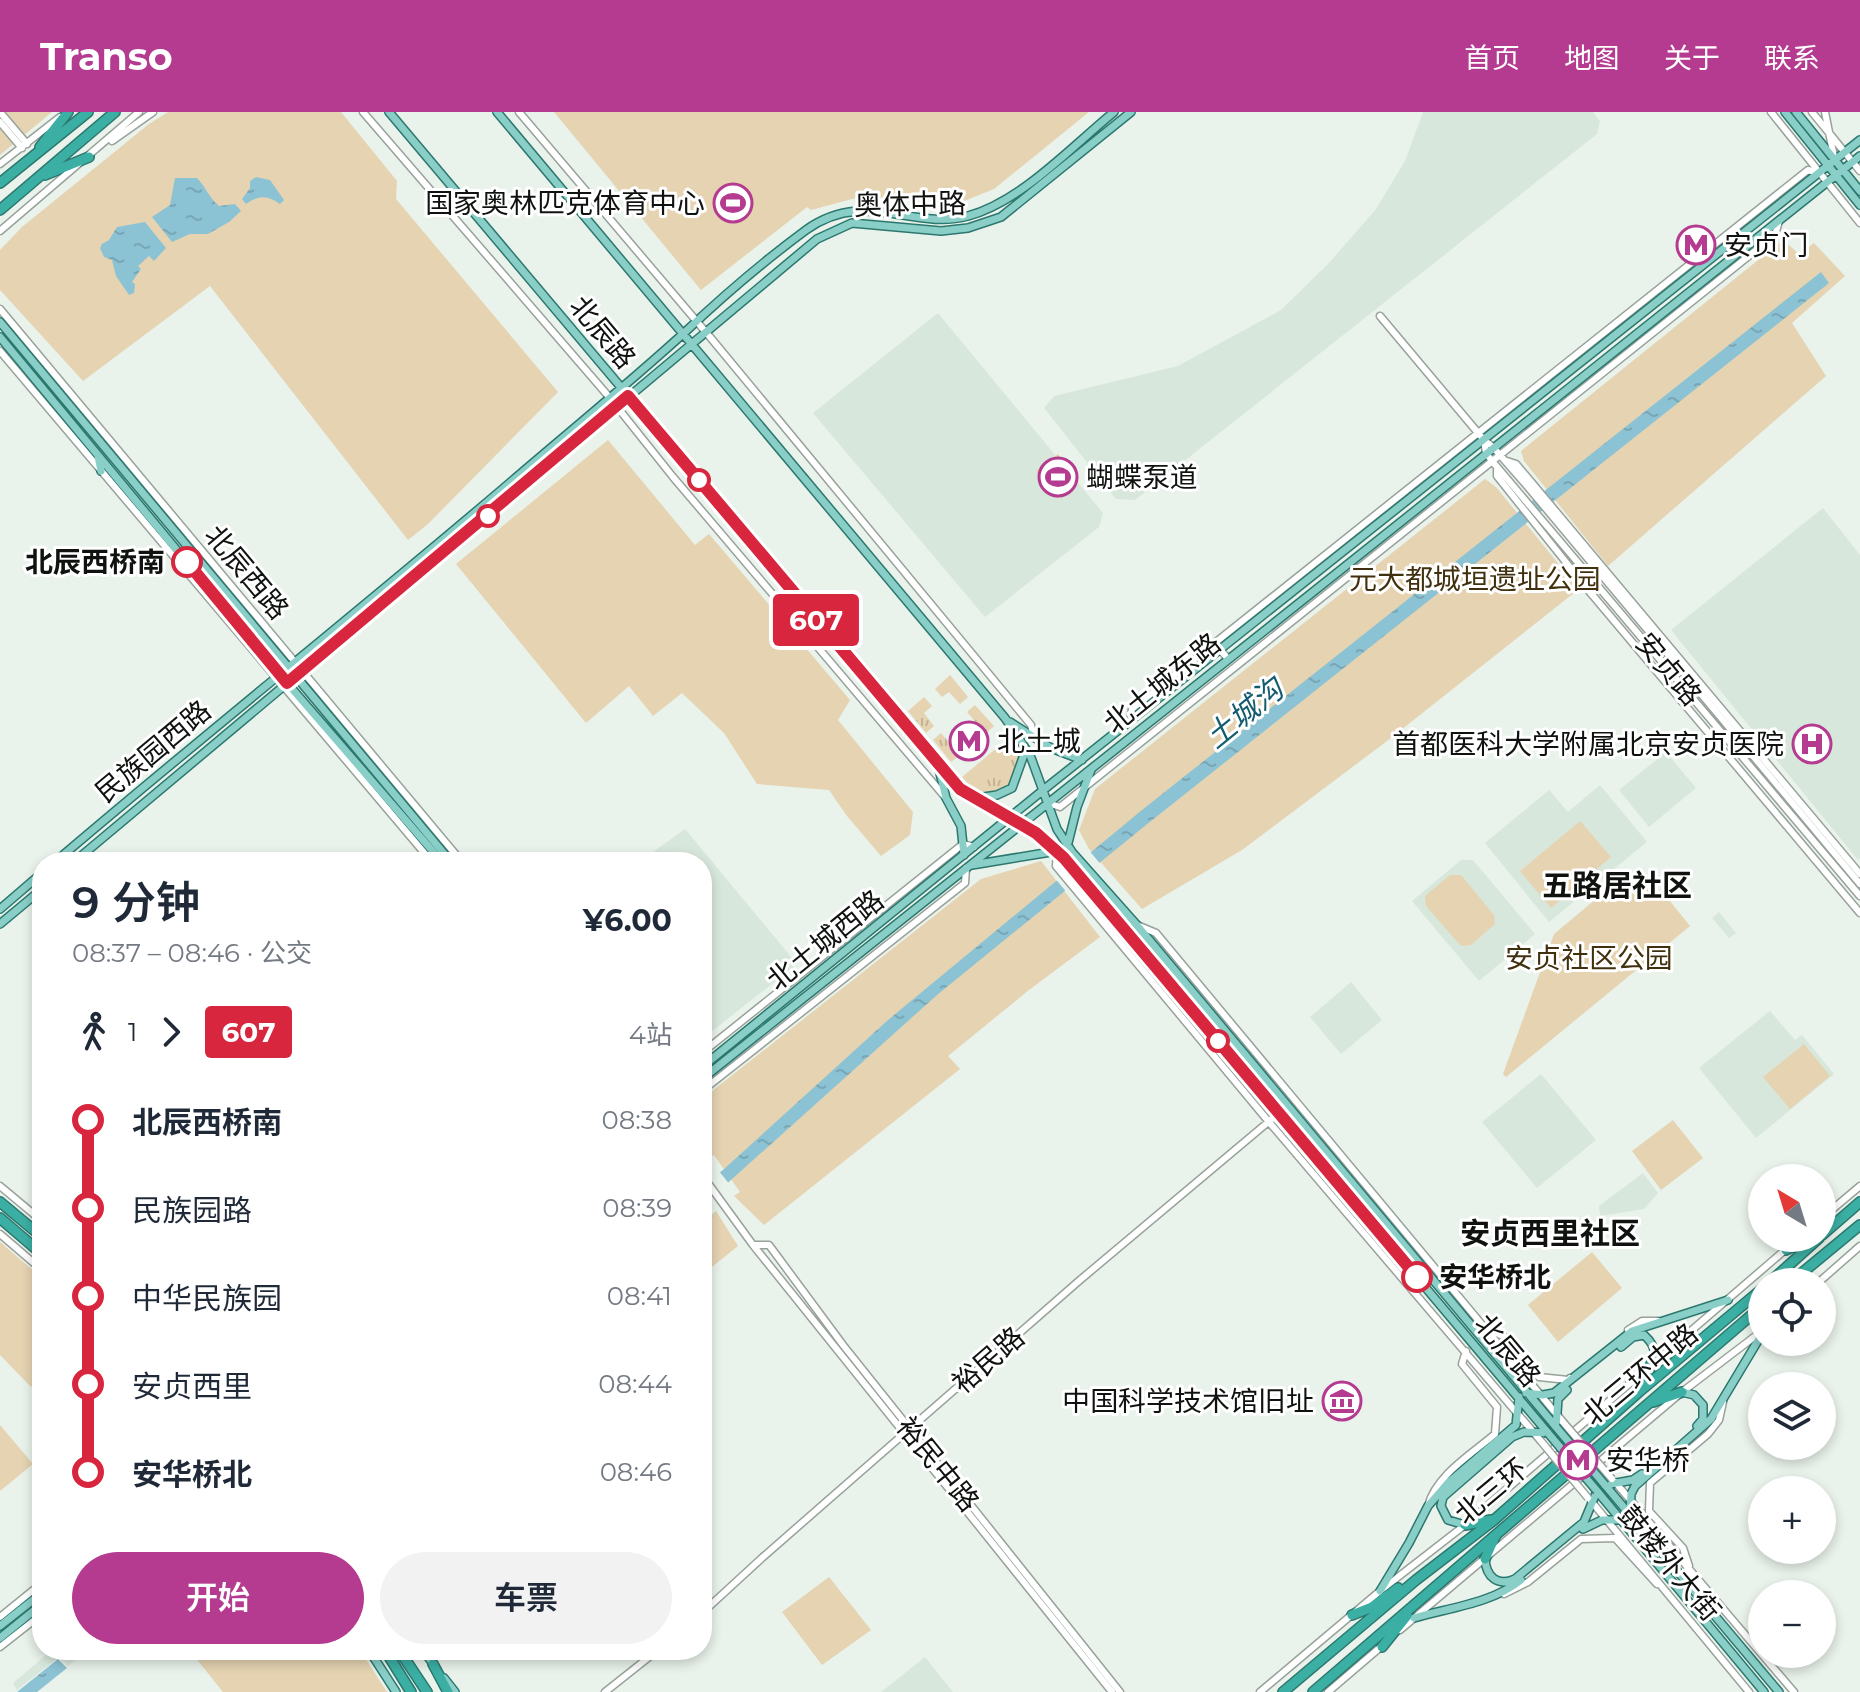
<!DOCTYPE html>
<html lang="zh">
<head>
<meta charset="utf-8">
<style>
	:root { --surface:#fff; --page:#f2f2f3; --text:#1f2937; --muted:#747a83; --accent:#b43b8f }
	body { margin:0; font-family:Montserrat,"Noto Sans SC",sans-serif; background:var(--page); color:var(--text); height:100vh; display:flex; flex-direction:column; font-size:30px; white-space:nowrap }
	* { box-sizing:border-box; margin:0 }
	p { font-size:26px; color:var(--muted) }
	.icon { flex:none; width:44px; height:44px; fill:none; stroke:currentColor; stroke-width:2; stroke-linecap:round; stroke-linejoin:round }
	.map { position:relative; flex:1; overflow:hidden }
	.details { position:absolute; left:32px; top:740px; width:680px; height:808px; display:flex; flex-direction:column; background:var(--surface); border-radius:32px; box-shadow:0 4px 12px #0003 }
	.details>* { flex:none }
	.badge { padding:0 16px; border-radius:6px; font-size:28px; line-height:52px }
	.needle { width:52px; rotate:322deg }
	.controls { position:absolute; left:1748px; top:1052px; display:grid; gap:16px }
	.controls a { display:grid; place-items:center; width:88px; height:88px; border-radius:50%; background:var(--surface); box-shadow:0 4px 12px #0003; font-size:40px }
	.map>.badge { position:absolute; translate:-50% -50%; box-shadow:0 0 0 4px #fff }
	.legs { display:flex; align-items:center; gap:12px; height:88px; padding:0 40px; font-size:26px }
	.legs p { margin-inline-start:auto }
	.overview { display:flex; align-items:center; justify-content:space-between; height:136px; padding:0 40px }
	h1 { font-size:44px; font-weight:600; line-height:60px }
	.button { display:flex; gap:16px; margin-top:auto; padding:16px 40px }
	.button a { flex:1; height:92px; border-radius:48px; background:var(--accent); color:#fff; font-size:32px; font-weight:600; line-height:92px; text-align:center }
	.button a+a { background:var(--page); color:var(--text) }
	ul { padding:0 40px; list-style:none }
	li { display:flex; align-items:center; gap:28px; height:88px; font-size:30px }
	li i { display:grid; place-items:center; width:12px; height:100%; margin:0 10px; background:currentColor }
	li i::after { content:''; width:20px; height:20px; margin:-10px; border:6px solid; border-radius:50%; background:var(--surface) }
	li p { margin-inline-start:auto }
	li:first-child i { background:linear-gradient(#0000 50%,currentColor 0) }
	li:last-child i { background:linear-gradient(currentColor 50%,#0000 0) }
	header { display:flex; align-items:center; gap:48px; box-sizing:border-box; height:112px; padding:0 40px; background:var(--accent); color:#fff }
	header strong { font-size:38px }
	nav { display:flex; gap:44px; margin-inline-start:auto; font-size:28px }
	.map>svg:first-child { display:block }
	.built { fill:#d8e7db }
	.grass { fill:url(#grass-tufts) }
	.park { fill:#e5d3b1 }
	.water { fill:url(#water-ripples) }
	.pier { fill:#e9f2eb }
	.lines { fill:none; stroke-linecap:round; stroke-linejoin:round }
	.minor-casing { stroke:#98a19a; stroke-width:9 }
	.major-casing { stroke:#2c786f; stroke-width:10 }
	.highway-casing { stroke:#2c786f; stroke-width:12 }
	.minor { stroke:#fff; stroke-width:6 }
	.major { stroke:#89cfc8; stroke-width:7 }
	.highway { stroke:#3bafa3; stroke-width:9 }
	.minor-bridge-casing { stroke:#98a19a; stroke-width:9; stroke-linecap:butt }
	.major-bridge-casing { stroke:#2c786f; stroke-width:10; stroke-linecap:butt }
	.minor-bridge { stroke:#fff; stroke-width:6 }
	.major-bridge { stroke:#89cfc8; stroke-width:7 }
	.line-1-casing { stroke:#fff; stroke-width:18 }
	.line-1 { stroke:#d7263d; stroke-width:12 }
	.stop-1-dot { fill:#fff; stroke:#d7263d; stroke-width:4 }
	.labels { text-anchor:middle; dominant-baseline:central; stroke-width:6; stroke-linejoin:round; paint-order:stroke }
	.poi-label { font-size:28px; fill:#0f120f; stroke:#fff; text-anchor:start }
	.street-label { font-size:28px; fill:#0f120f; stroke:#fff }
	.stop-label { font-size:28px; font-weight:bold; fill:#0f120f; stroke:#fff; text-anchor:end }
	.park-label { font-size:28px; fill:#40300d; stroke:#fff }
	.water-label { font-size:30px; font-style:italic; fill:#135c6f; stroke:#fff }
	.neighbourhood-label { font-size:30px; font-weight:bold; fill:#0f120f; stroke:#fff }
</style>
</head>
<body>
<header>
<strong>Transo</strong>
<nav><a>首页</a><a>地图</a><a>关于</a><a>联系</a></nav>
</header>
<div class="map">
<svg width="1860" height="1580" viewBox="0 0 1860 1580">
	<defs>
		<pattern id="grass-tufts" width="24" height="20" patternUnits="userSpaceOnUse" patternTransform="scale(2)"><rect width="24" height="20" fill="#e5d3b1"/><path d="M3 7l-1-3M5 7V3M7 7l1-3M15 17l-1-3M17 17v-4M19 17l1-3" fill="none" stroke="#c3b497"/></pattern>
		<pattern id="water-ripples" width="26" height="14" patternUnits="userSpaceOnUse" patternTransform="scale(2)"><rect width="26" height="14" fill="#8cc3d4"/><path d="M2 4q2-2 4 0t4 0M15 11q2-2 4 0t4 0" fill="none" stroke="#78a6b5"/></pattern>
	</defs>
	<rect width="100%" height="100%" fill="#e9f2eb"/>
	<!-- built -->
	<path class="built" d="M 1423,0 L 1593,0 L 1600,9 L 1597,22 L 1135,388 L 1116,387 L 1044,296 L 1054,284 L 1178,254 L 1281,198 L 1330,150 L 1376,97 L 1405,49 Z
		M 938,201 L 1103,401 L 1099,415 L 985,505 L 813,301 Z
		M 1823,396 L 1860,443 L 1860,746 L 1858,748 L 1671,518 Z
		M 1666,640 L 1696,676 L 1649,715 L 1619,678 Z
		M 1600,673 L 1647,730 L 1549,810 L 1485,731 L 1549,678 L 1568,700 Z
		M 685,717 L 797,852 L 702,927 L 702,750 L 639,750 Z
		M 1461,748 L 1473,748 L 1535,822 L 1479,869 L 1412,789 Z
		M 1719,800 L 1736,821 L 1729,826 L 1712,806 Z
		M 1351,870 L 1382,908 L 1341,942 L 1310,905 Z
		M 1770,899 L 1795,928 L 1802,923 L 1834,962 L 1756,1026 L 1699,956 Z
		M 1541,962 L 1596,1028 L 1537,1076 L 1482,1010 Z
		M 1643,1061 L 1658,1081 L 1644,1097 L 1600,1104 L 1599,1094 Z
		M 43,1538 L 83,1538 L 80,1544 L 68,1554 L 59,1545 L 17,1578 L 13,1571 L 46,1543 Z
		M 925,1545 L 953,1580 L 881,1580 Z"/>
	<!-- grass -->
	<path class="grass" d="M 950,563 L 968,585 L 960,592 L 949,580 L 942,585 L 935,577 Z
		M 924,585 L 932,594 L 924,601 L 934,614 L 926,621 L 908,599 Z
		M 975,593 L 994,614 L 978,628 L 971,620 L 978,613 L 967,600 Z
		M 941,621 L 952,634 L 959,629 L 966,638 L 951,650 L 933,628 Z
		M 1010,625 L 1022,642 L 1011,675 C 987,683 979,686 962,665 Z"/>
	<!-- park -->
	<path class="park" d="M 0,0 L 52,0 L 0,43 Z
		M 168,0 L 341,0 L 397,69 L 396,87 L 558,280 L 428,412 L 408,428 L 210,174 L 83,269 L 0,178 L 0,138 L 22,115 L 149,12 Z
		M 554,0 L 1089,0 L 994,77 L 964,89 L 905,88 L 863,84 L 811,98 L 807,95 L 701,178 Z
		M 1783,128 L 1799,142 L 1814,131 L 1845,164 L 1792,211 L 1826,264 L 1608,454 L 1524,349 L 1521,339 Z
		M 608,328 L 695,433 L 709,422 L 850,588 L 838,608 L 913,700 L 910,723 L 881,744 L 847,704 L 829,678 L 757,672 L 724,621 L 682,581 L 653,604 L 629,574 L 586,611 L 456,452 Z
		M 1058,342 L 1079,370 L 1057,387 L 1036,359 Z
		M 1485,367 L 1496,375 L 1579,477 L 1387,629 L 1242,738 L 1142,797 L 1089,737 L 1079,718 L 1095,677 Z
		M 1580,709 L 1611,745 L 1551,796 L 1520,759 Z
		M 1041,749 L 1100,825 L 1029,878 L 948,944 L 960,957 L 764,1113 L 734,1084 L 740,1080 L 714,1043 L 705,1047 L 702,1043 L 702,987 L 981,767 Z
		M 1450,763 L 1461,763 L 1494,803 L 1495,812 L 1471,833 L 1461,834 L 1426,794 L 1425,784 Z
		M 1643,770 L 1658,789 L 1665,783 L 1690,814 L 1506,965 L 1503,962 L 1554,822 L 1614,772 L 1630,781 Z
		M 1804,932 L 1830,964 L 1790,997 L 1763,965 Z
		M 1673,1008 L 1703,1046 L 1661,1078 L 1632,1039 Z
		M 702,1096 L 709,1105 L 716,1099 L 738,1134 L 702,1163 Z
		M 0,1130 L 42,1166 L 42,1265 L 31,1275 L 0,1243 Z
		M 1592,1140 L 1622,1176 L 1558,1230 L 1528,1193 Z
		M 0,1313 L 33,1352 L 0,1379 Z
		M 829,1465 L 871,1518 L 822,1553 L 782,1500 Z
		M 194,1538 L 360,1538 L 387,1580 L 223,1580 L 191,1540 Z"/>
	<!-- water -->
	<path class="water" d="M 256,65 L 270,68 L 284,88 L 280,92 C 267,83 259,83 246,92 L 242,87 L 250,76 L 250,69 Z
		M 175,66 L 197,66 C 206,75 209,86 219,94 L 235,92 L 241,99 L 229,110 L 208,122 L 190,122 L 172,130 L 152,105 L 170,93 Z
		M 145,110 L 166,136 L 154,149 L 149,144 L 138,154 L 141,157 L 132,170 L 135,172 L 134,181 L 129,183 L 116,164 L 112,148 L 104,145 L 100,136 L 102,132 L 109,128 L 117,115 Z
		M 1821,160 L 1829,171 L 1146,713 L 937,883 L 702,1094 L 702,1077 L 888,908 L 1142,698 Z
		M 58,1547 L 67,1556 L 37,1580 L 17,1580 Z"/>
	<!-- pier -->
	<path class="pier" d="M 1088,737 L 1102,754 L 1068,782 L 1054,765 Z
		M 718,1058 L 731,1074 L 706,1096 L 702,1091 L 702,1072 Z"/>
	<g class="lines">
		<!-- minor casing -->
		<g class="minor-casing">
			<path id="minor" d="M 0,0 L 27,32
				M 363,0 L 610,286 L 673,365 L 946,686
				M 519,0 L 710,225 L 1031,613 L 1034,625
				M 1771,0 L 1860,111
				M 1812,0 L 1860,59
				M 1825,0 L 1834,45
				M 0,10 L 22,36
				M 112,29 L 153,0
				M 0,52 L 60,5
				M 0,119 L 139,0
				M 0,197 L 462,750
				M 1380,204 L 1484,328 L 1493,335 L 1528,375 L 1860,772
				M 0,239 L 432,750
				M 1484,328 L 1486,341 L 1492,349 L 1860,784
				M 1507,349 L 1516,352 L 1532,371 L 1860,762
				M 1497,355 L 1497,364 L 1589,479 L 1860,801
				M 1215,531 L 1228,547
				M 1130,609 L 1132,597 L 1808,58 L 1819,61
				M 1048,691 L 1060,695 L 1775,123 L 1779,109
				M 1057,739 L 1056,754 L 1269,1010 L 1540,1328
				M 1137,813 L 1156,821 L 1563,1310
				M 702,941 L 963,732 L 974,735
				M 702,979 L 965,771 L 966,756
				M 702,1063 L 753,1133 L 1112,1580
				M 0,1074 L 42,1109
				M 1822,1106 L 1860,1074
				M 0,1122 L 42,1158
				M 753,1133 L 769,1133 L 843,1233 L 1120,1580
				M 1819,1170 L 1860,1134
				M 1490,1218 L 1505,1225 L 1539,1265 L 1568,1268 L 1570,1266
				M 1628,1218 L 1642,1209 L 1658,1209
				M 1615,1370 L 1794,1580
				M 1591,1389 L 1749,1580
				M 1428,1394 C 1436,1363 1472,1342 1495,1322 L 1497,1295 L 1462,1252 L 1466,1239
				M 1689,1454 L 1683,1436 L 1649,1399 L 1650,1371 L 1708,1322 L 1719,1308 L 1723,1290
				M 1504,1482 L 1528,1470 L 1581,1427 L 1615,1426 L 1657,1472
				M 702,1501 L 763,1445 L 1080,1168 L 1279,1001
				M 0,1505 L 42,1471
				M 1400,1518 L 1682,1280 L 1762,1219
				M 0,1535 L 42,1502
				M 605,1580 L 658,1538
				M 1260,1580 L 1380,1479 L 1465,1413 L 1799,1126
				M 1328,1580 L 1383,1533"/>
		</g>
		<!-- major casing -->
		<g class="major-casing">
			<path id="major" d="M 389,0 L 946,661 L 960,677 L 1036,721 L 1064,746 L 1548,1321
				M 497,0 L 1005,606 L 1030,643 L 1057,717 L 1072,740 L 1136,812 L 1556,1315
				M 1785,0 L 1860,93
				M 1796,0 L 1860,79
				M 0,210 L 451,750
				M 0,225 L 287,571 L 442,750
				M 98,344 L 101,359
				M 1010,610 L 1051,636 L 1082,648
				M 938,653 L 946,686 L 961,714 L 964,743
				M 977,686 L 997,683 L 1012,676 L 1026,637
				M 1068,731 L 1077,695 L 1091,658
				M 55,750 C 206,621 361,498 512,369 C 569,320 628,272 684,221 C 722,185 764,149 806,118 C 865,76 912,119 968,104 C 1022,89 1071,35 1114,0
				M 74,750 L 817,127 L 852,111 L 941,119 L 968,116 L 1001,105 L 1131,0
				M 972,753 L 1057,739
				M 0,797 L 42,761
				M 0,812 L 42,777
				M 702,955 L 1047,675 L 1860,28
				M 702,967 L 1860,44
				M 1621,1235 L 1633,1225 L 1644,1223 C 1653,1231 1657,1239 1652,1250
				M 1682,1280 L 1694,1283 L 1703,1293 L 1703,1307 L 1697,1314
				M 1526,1281 L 1543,1283 L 1554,1281 L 1632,1219 L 1728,1188
				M 1556,1315 L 1558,1287 L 1567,1278
				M 1605,1373 L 1779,1580
				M 1605,1373 L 1633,1368 L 1642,1362
				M 1630,1403 L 1631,1382 L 1635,1374 L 1711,1307 L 1762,1222
				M 1465,1413 L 1448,1408 L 1441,1394 L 1443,1385 L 1512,1325 L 1524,1320 L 1548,1321
				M 1583,1417 L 1602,1408 L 1621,1408
				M 1485,1447 C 1486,1465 1498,1475 1515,1467 L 1584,1410 L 1597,1379 L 1764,1580
				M 1380,1479 L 1409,1431 L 1428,1394 L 1447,1372 L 1516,1313 L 1519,1285
				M 1414,1506 C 1448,1496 1493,1491 1521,1468
				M 0,1514 L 42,1481
				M 0,1526 L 42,1492
				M 369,1538 L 396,1580
				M 423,1538 L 434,1553
				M 444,1566 L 455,1580"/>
		</g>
		<!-- highway casing -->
		<g class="highway-casing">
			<path id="highway" d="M 40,35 L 68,0
				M 45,63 L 89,45
				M 0,71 L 88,0
				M 0,98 L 115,0
				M 0,1090 L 42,1125
				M 0,1106 L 42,1142
				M 1822,1123 L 1860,1090
				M 1786,1138 L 1809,1126
				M 1770,1170 L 1819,1126
				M 1791,1170 L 1860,1113
				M 1641,1276 L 1652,1250
				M 1653,1290 L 1682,1280
				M 1465,1413 L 1491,1408
				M 1485,1447 L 1495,1425
				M 1352,1503 L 1372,1495 L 1398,1476
				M 1382,1535 L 1407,1504
				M 385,1538 L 411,1580
				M 399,1538 L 427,1580
				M 433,1552 L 448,1580
				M 1283,1580 L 1416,1468 L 1494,1408 L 1640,1279 L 1762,1177
				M 1313,1580 L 1762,1194"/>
		</g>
		<!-- minor -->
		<use href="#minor" class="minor"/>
		<!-- major -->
		<use href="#major" class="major"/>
		<!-- highway -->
		<use href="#highway" class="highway"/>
		<!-- minor-bridge casing -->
		<g class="minor-bridge-casing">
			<path id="minor-bridge" d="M 1563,1310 L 1612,1367
				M 1540,1328 L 1588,1386"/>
		</g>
		<!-- major-bridge casing -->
		<g class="major-bridge-casing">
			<path id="major-bridge" d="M 1556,1315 L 1605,1373
				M 1548,1321 L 1597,1379"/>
		</g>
		<!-- minor-bridge -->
		<use href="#minor-bridge" class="minor-bridge"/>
		<!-- major-bridge -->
		<use href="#major-bridge" class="major-bridge"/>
	</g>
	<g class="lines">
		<!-- line-1 casing -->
		<g class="line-1-casing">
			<path id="line-1" d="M 187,450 L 287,571 L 628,284 L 960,677 L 1036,721 L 1064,746 L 1417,1165"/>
		</g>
		<!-- line-1 -->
		<use href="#line-1" class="line-1"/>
	</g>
	<!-- icons -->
	<defs>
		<g id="stadium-ring" transform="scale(2)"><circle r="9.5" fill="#fff" stroke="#b43b8f" stroke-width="1.5"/><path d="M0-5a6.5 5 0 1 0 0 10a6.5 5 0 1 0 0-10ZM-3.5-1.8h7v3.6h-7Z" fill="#b43b8f"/></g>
		<g id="metro-ring" transform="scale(2)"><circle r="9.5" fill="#fff" stroke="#b43b8f" stroke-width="1.5"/><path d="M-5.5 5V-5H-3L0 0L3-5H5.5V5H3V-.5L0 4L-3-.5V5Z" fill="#b43b8f"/></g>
		<g id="hospital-ring" transform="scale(2)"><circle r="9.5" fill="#fff" stroke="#b43b8f" stroke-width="1.5"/><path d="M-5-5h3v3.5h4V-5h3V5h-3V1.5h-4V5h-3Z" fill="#b43b8f"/></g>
		<g id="museum-ring" transform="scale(2)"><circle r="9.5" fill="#fff" stroke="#b43b8f" stroke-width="1.5"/><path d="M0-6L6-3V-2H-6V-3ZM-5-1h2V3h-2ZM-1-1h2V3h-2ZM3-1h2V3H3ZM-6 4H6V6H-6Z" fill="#b43b8f"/></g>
	</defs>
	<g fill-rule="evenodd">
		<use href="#stadium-ring" x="733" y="91"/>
		<use href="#metro-ring" x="1696" y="133"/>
		<use href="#stadium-ring" x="1058" y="365"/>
		<use href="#metro-ring" x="969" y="629"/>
		<use href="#hospital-ring" x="1812" y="632"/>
		<use href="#museum-ring" x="1342" y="1289"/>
		<use href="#metro-ring" x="1578" y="1348"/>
	</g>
	<!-- markers -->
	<g class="stop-1-dot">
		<circle cx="699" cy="368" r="10"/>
		<circle cx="488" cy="404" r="10"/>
		<circle cx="187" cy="450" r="14"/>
		<circle cx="1218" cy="929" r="10"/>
		<circle cx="1417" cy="1165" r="14"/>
	</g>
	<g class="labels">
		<!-- poi labels -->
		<g class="poi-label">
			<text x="705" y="91" text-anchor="end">国家奥林匹克体育中心</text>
			<text x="1724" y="133">安贞门</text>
			<text x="1086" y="365">蝴蝶泵道</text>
			<text x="997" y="629">北土城</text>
			<text x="1784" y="632" text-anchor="end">首都医科大学附属北京安贞医院</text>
			<text x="1314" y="1289" text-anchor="end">中国科学技术馆旧址</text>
			<text x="1606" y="1348">安华桥</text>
		</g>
		<!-- street labels -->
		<g class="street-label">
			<text transform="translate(910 92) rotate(-1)">奥体中路</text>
			<text transform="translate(603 220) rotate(50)">北辰路</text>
			<text transform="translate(247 460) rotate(50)">北辰西路</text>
			<text transform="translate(1669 557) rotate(50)">安贞路</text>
			<text transform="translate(1162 571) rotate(-39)">北土城东路</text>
			<text transform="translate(153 639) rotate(-40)">民族园西路</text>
			<text transform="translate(825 828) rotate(-39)">北土城西路</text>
			<text transform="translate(1508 1238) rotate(50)">北辰路</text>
			<text transform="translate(988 1248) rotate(-41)">裕民路</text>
			<text transform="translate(1640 1262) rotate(-40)">北三环中路</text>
			<text transform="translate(938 1352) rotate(51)">裕民中路</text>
			<text transform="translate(1491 1379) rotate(-40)">北三环</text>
			<text transform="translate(1670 1451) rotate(50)">鼓楼外大街</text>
		</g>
		<!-- stop labels -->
		<g class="stop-label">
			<text x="165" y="450">北辰西桥南</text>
			<text x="1439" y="1165" text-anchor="start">安华桥北</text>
		</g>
		<!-- park labels -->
		<g class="park-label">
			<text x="1475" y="467">元大都城垣遗址公园</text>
			<text x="1589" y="846">安贞社区公园</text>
		</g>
		<!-- water labels -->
		<g class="water-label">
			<text transform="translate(1244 601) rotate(-39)">土城沟</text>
		</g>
		<!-- neighbourhood labels -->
		<g class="neighbourhood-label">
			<text x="1617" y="773">五路居社区</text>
			<text x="1550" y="1121">安贞西里社区</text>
		</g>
	</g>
</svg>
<div class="controls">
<a><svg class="needle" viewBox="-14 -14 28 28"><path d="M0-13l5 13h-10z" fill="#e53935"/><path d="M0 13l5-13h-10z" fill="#747a83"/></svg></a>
<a><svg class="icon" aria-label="locate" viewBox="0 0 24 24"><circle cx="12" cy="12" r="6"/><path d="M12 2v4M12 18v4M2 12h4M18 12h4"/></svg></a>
<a><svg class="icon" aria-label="layers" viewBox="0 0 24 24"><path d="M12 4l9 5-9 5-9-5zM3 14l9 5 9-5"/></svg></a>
<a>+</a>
<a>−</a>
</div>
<b class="badge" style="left:816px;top:508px;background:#d7263d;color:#fff">607</b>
<section class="details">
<div class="overview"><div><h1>9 分钟</h1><p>08:37 – 08:46 · 公交</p></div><b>¥6.00</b></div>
<div class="legs"><svg class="icon" aria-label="walk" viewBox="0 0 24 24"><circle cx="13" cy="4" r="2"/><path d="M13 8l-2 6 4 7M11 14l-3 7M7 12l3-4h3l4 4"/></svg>1<svg class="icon" aria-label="forward" viewBox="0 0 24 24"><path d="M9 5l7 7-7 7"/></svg><b class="badge" style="background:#d7263d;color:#fff">607</b><p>4站</p></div>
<ul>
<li><i style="color:#d7263d"></i><b>北辰西桥南</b><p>08:38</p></li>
<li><i style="color:#d7263d"></i><span>民族园路</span><p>08:39</p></li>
<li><i style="color:#d7263d"></i><span>中华民族园</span><p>08:41</p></li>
<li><i style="color:#d7263d"></i><span>安贞西里</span><p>08:44</p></li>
<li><i style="color:#d7263d"></i><b>安华桥北</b><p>08:46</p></li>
</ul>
<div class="button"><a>开始</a><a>车票</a></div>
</section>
</div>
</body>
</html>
